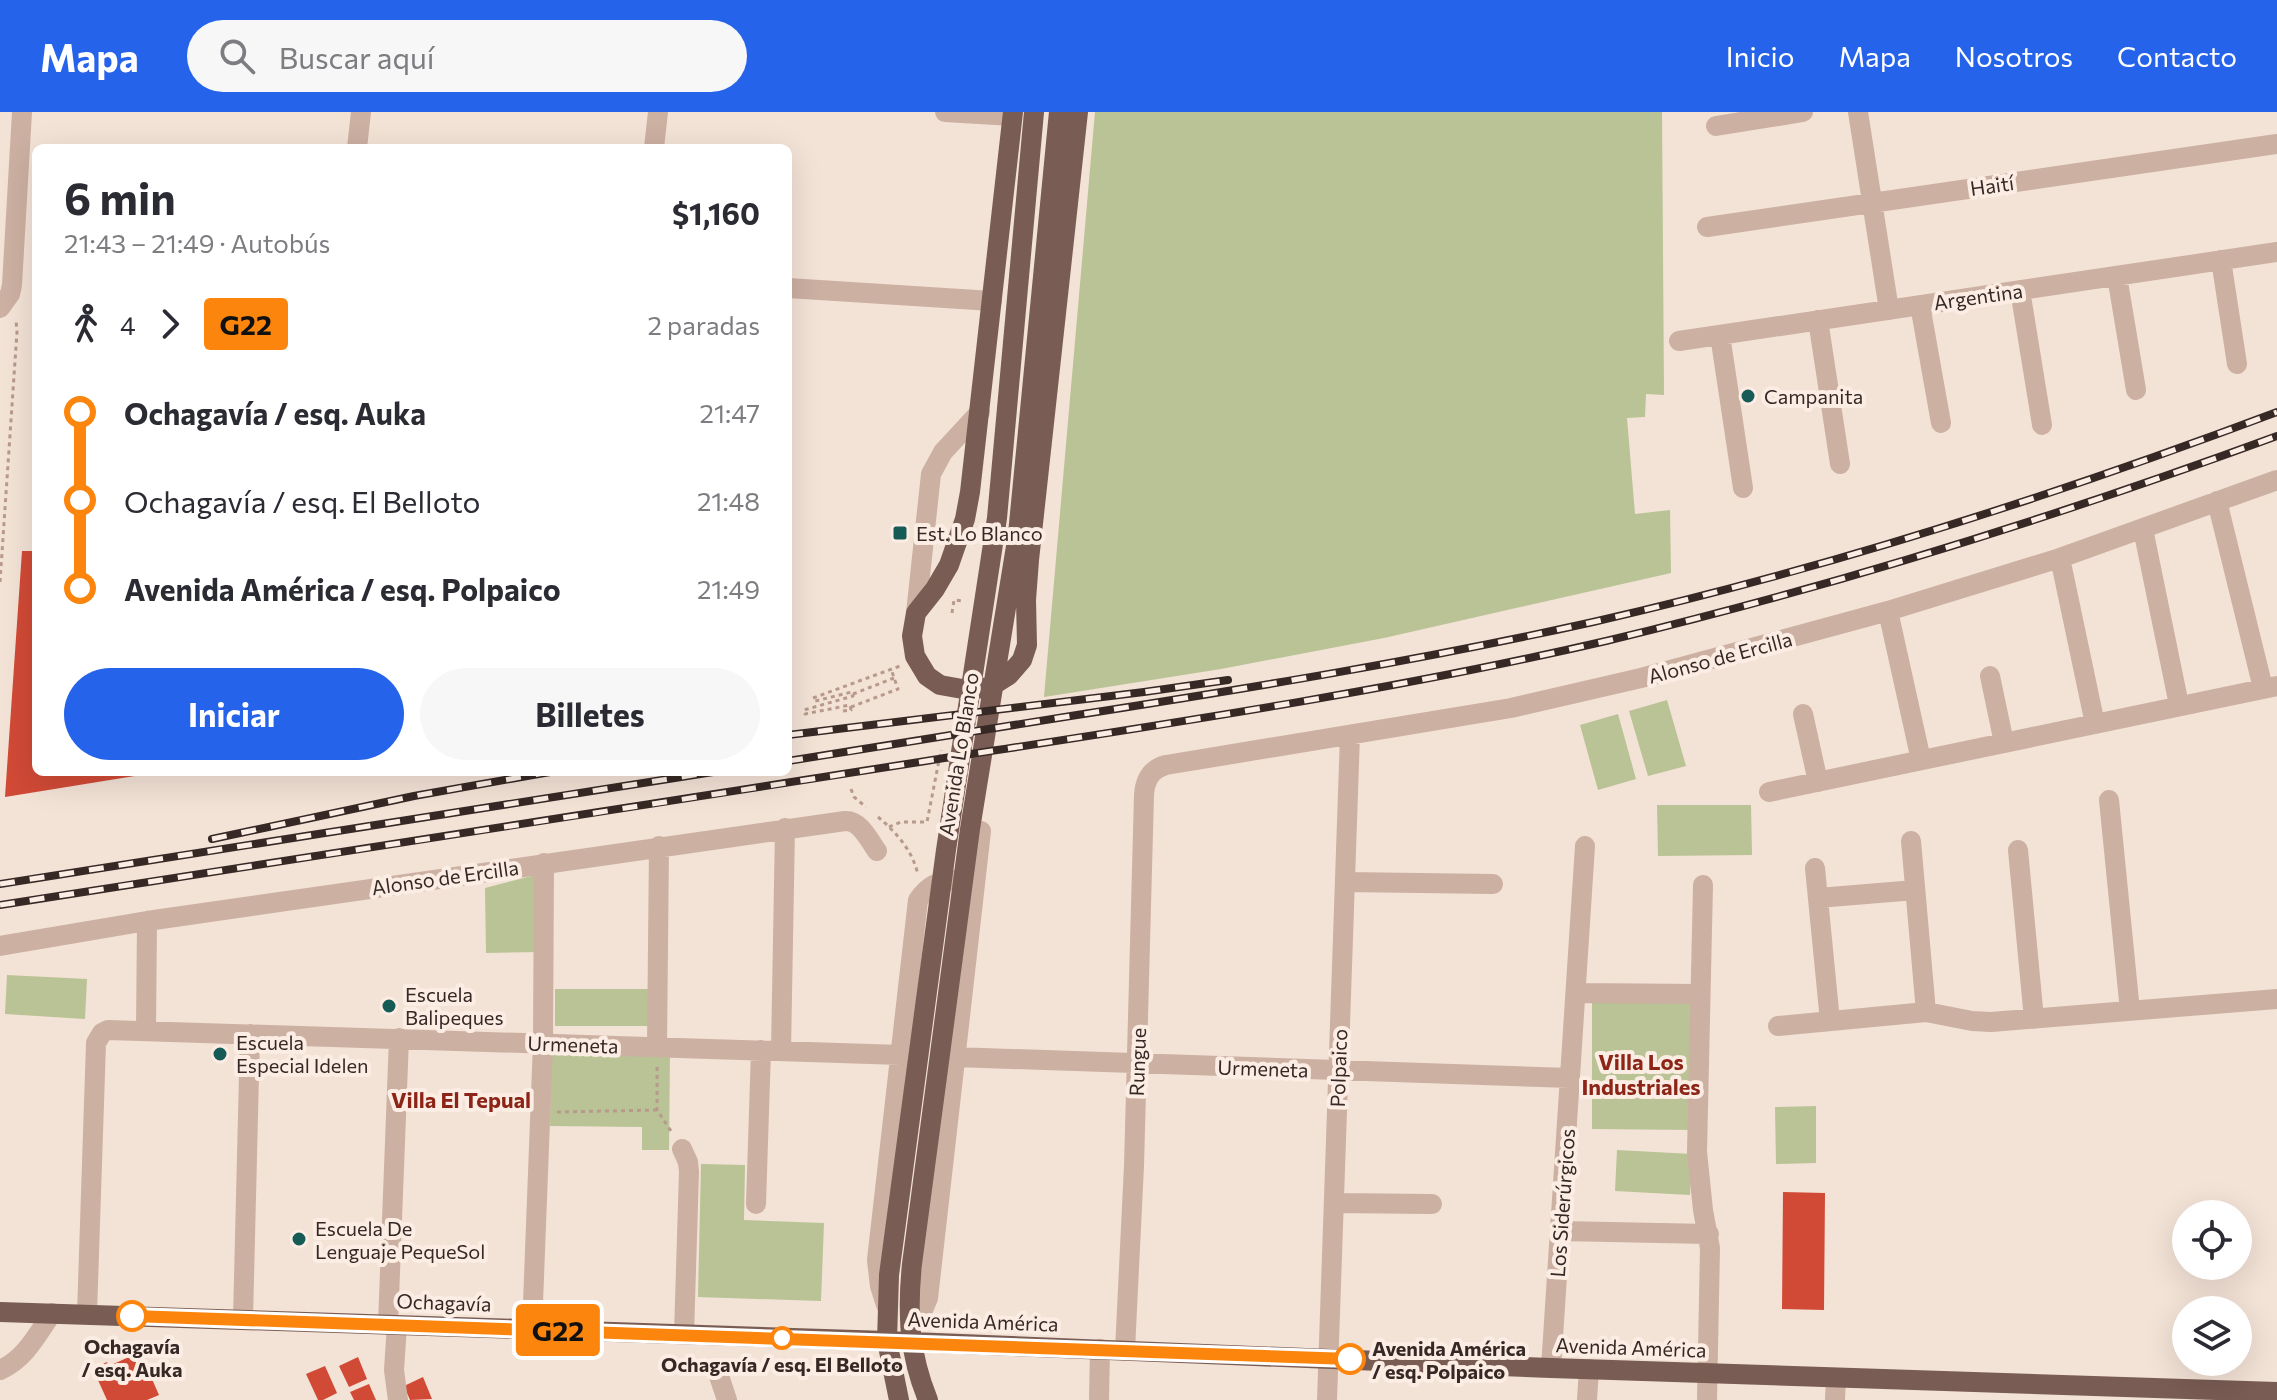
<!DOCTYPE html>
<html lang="es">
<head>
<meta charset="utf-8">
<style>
	:root { --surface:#fff; --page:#f7f7f7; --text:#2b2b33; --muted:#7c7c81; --accent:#2563eb }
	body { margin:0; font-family:Commissioner,sans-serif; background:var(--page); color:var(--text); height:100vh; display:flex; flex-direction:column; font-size:30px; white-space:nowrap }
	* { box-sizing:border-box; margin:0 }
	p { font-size:26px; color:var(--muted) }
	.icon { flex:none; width:44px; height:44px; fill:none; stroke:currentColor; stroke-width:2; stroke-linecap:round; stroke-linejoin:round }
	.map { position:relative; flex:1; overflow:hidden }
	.sheet { position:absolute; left:32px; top:32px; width:760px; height:632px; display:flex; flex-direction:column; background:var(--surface); border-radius:12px; box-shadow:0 8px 32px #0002 }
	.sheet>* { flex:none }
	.badge { padding:0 16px; border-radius:6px; font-size:28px; line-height:52px }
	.buttons { position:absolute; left:2172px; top:1088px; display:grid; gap:16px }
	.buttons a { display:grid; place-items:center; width:80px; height:80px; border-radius:50%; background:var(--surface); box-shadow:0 8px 32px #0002; font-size:40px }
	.map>.badge { position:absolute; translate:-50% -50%; box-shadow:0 0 0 4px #fff }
	.legs { display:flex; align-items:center; gap:12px; height:88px; padding:0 32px; font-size:26px }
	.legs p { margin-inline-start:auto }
	.summary { display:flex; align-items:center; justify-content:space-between; height:136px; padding:0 32px }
	h1 { font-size:44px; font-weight:700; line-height:60px }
	.button { display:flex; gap:16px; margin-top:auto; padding:16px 32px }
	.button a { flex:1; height:92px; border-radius:48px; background:var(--accent); color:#fff; font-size:32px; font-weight:700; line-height:92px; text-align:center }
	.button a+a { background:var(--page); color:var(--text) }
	ul { padding:0 32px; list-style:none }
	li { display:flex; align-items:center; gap:28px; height:88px; font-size:30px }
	li i { display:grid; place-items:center; width:12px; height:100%; margin:0 10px; background:currentColor }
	li i::after { content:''; width:20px; height:20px; margin:-10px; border:6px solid; border-radius:50%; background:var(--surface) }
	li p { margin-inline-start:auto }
	li:first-child i { background:linear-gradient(#0000 50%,currentColor 0) }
	li:last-child i { background:linear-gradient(currentColor 50%,#0000 0) }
	header { display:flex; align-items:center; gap:48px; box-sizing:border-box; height:112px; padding:0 40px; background:var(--accent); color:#fff }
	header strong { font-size:38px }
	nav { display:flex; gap:44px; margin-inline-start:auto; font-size:28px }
	.search { width:560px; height:72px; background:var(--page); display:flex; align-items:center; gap:20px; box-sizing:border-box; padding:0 28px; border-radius:44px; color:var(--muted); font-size:30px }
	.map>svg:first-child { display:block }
	.green { fill:#b9c395 }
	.building { fill:#d14a36 }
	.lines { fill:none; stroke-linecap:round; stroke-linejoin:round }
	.path { stroke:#b89a8c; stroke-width:3; stroke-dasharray:4 4; stroke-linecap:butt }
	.minor { stroke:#ccb0a2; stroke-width:20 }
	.major { stroke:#795c54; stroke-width:20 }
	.rail-casing { stroke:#362825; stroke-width:8 }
	.rail { stroke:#fbede3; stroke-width:5; stroke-dasharray:15; stroke-linecap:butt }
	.line-1-casing { stroke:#fff; stroke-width:18 }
	.line-1 { stroke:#fc850d; stroke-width:12 }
	.poi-dot { fill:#175b57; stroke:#fbede3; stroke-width:3 }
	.stop-1-dot { fill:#fff; stroke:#fc850d; stroke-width:4 }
	.labels { text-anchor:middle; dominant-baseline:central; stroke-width:8; stroke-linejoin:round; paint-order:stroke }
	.street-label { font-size:20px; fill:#362825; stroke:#fbede3 }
	.poi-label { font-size:20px; fill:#362825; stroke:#fbede3; text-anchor:start }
	.stop-label { font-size:20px; font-weight:bold; fill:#362825; stroke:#fbede3 }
	.neighbourhood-label { font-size:22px; font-weight:bold; fill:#8c2517; stroke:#fbede3 }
</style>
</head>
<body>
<header>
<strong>Mapa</strong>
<div class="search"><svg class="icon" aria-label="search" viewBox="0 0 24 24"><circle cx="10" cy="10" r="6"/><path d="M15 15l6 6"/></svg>Buscar aquí</div>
<nav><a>Inicio</a><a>Mapa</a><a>Nosotros</a><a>Contacto</a></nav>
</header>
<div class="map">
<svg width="2277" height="1288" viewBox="0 0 2277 1288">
	<rect width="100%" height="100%" fill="#f3e2d6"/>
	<!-- green -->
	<path class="green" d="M 1095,0 L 1662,0 L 1664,283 L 1646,282 L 1645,305 L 1627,306 L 1635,402 L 1670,398 L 1671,461 L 1384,526 L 1221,557 L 1044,585 Z
		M 1667,588 L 1686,654 L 1648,664 L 1629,599 Z
		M 1618,602 L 1636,667 L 1598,678 L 1580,613 Z
		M 1657,693 L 1751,693 L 1752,743 L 1658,744 Z
		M 539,762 L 540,840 L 486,841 L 485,776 Z
		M 7,863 L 87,867 L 85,907 L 5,902 Z
		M 555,877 L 659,877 L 659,914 L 555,914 Z
		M 1592,890 L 1694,890 L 1695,1018 L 1592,1017 Z
		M 551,937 L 670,939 L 669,1038 L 642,1038 L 642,1015 L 550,1014 Z
		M 1816,994 L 1816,1051 L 1776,1052 L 1775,995 Z
		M 1617,1038 L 1692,1042 L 1690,1083 L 1615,1079 Z
		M 701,1052 L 745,1053 L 744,1108 L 824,1111 L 821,1189 L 698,1185 Z"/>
	<!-- building -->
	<path class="building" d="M 22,439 L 36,439 L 36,660 L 147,660 L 147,662 L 5,685 Z
		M 1783,1080 L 1825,1081 L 1824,1198 L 1782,1197 Z
		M 140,1240 L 159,1283 L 147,1288 L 107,1288 L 93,1257 L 107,1250 L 109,1254 Z
		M 358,1245 L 367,1267 L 349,1275 L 339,1254 Z
		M 325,1254 L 337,1281 L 323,1288 L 318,1288 L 306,1262 Z
		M 423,1265 L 432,1287 L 410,1288 L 404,1274 Z
		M 369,1272 L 376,1288 L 354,1288 L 350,1280 Z"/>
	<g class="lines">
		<!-- path -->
		<path class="path" d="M 0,470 L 17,220 L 16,208
			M 952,501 L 954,488 L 964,489
			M 853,582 L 894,566
			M 851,595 L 898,577 L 891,557
			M 843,599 L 851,598 L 850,593 L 805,602 L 804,598 L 853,584 L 852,580 L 815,589 L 813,586 L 900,554
			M 851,677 L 854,685 L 866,695
			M 878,705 C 896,720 913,739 918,763
			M 889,715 L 901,710 L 927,710 L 941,638
			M 657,955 L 657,998 L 673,1022
			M 557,1000 L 657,998"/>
		<!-- minor -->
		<path class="minor" d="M 945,0 L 1012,4
			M 1858,0 L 1889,198
			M 1716,14 L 1803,0
			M 357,36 L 361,0
			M 654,36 L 658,0
			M 1707,115 L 2277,32
			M 2221,148 L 2237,252
			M 2117,164 L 2136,278
			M 788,176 L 992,189
			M 2020,178 L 2042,313
			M 1920,193 L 1941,311
			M 0,196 L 10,182 L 12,173 L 22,0
			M 1818,208 L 1840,352
			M 1720,223 L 1743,376
			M 1679,229 L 2277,140
			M 2217,389 L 2263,576
			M 2143,417 L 2179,593
			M 2060,446 L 2095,612
			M 1888,499 L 1921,648
			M 916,501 L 931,362 L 943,340 L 980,300
			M 1990,564 L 2004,631
			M 1803,602 L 1818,670
			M 1769,680 L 2277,574
			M 2109,688 L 2130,899
			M 1911,729 L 1926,900
			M 2018,738 L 2034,907
			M 1815,756 L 1830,909
			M 1345,770 L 1493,772
			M 1703,773 L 1697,1040 L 1703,1098 L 1710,1136 L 1707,1288
			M 1818,786 L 1915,778
			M 0,834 L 147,809 L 845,709 C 860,708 869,728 877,739
			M 1576,881 L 1700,882
			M 1778,914 L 1926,900 L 1972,909 L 1991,910 L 2277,887
			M 146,918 L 147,809
			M 657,935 L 659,734
			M 781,939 L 785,716
			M 955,945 L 1570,966
			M 682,1037 L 688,1050 L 689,1060 L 684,1222
			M 1334,1091 L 1432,1092
			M 756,1092 L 761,938
			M 1560,1119 L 1709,1122
			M 886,1193 L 880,1174 L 877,1148 L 918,788 C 928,774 937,769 955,768
			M 87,1202 L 96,931 L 102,921 L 108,918 L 901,943
			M 243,1207 L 250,922
			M 388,1212 L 399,926
			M 397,1213 L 394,1258 L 398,1288
			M 910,1215 L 921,1203 L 928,1186 L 981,719
			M 532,1217 L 543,931 L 544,751
			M 1125,1238 L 1134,1054 L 1144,683 C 1145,668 1151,657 1166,653 L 1511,596 L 1641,566 L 1888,499 L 2060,446 L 2277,368
			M 1551,1256 L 1585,734
			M 0,1258 C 25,1247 37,1223 52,1201
			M 719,1264 L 727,1288
			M 1099,1288 L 1100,1237
			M 1327,1288 L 1350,623
			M 1587,1288 L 1589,1257
			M 1835,1288 L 1836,1266"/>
		<!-- major -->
		<path class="major" d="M 1013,0 L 970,380 L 965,407 L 949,453 L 935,477 L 916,501 L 912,524 L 915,544 L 927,564 L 940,573 L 968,578 L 990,575 L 1009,563 L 1022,548 L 1027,533 L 1026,488 L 1029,448 L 1078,0
			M 0,1200 L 887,1229 L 1551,1256 L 2277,1280
			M 899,1288 L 887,1229 L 889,1163 L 946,738 L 997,406 L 1034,0
			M 928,1288 C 909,1242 907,1201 912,1152 L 970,717 L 1018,422 L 1059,0"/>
		<!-- rail casing -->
		<g class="rail-casing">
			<path id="rail" d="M 788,623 L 1144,580 L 1228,568
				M 788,649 C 885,634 981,618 1077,603 C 1250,576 1422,548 1593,510 C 1825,457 2054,384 2277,300
				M 212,727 L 414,684 L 550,660
				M 0,772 L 713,660
				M 0,793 C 308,745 617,698 926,649 C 1153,614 1381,581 1606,529 C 1835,474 2056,405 2277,324"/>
		</g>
		<!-- rail -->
		<use href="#rail" class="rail"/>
	</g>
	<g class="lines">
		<!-- line-1 casing -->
		<g class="line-1-casing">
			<path id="line-1" d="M 132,1204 L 1350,1247"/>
		</g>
		<!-- line-1 -->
		<use href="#line-1" class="line-1"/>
	</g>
	<!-- markers -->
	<g class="poi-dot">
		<circle cx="1748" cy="284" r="8"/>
		<rect x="892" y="413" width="16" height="16" rx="4"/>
		<circle cx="389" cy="894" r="8"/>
		<circle cx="220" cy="942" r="8"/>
		<circle cx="299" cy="1127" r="8"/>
	</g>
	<g class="stop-1-dot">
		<circle cx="132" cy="1204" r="14"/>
		<circle cx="782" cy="1226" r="10"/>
		<circle cx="1350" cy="1247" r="14"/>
	</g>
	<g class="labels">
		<!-- street labels -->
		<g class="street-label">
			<text transform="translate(1992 73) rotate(-8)">Haití</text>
			<text transform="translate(1978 184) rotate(-8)">Argentina</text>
			<text transform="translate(1720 545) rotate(-15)">Alonso de Ercilla</text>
			<text transform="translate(958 642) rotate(-81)">Avenida Lo Blanco</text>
			<text transform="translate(445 765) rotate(-8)">Alonso de Ercilla</text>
			<text transform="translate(573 932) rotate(2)">Urmeneta</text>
			<text transform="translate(1137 950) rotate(-88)">Rungue</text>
			<text transform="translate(1263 956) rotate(2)">Urmeneta</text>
			<text transform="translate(1338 956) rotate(-88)">Polpaico</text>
			<text transform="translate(1562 1091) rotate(-86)">Los Siderúrgicos</text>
			<text transform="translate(444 1190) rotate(2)">Ochagavía</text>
			<text transform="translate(983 1209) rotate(2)">Avenida América</text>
			<text transform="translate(1631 1235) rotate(2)">Avenida América</text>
		</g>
		<!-- poi labels -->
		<g class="poi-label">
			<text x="1764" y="284">Campanita</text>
			<text x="916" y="421">Est. Lo Blanco</text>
			<text x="405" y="882">Escuela<tspan x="405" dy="23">Balipeques</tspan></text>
			<text x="236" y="930">Escuela<tspan x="236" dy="23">Especial Idelen</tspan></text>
			<text x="315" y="1116">Escuela De<tspan x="315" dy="23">Lenguaje PequeSol</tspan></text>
		</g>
		<!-- stop labels -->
		<g class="stop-label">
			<text x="132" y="1234">Ochagavía<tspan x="132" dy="23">/ esq. Auka</tspan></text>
			<text x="1372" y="1236" text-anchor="start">Avenida América<tspan x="1372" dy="23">/ esq. Polpaico</tspan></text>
			<text x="782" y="1252">Ochagavía / esq. El Belloto</text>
		</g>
		<!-- neighbourhood labels -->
		<g class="neighbourhood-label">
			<text x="1641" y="949">Villa Los<tspan x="1641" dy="25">Industriales</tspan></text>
			<text x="461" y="987">Villa El Tepual</text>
		</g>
	</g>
</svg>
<div class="buttons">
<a><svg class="icon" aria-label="locate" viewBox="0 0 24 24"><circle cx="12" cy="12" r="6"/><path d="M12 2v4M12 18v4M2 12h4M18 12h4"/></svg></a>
<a><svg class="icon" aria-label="layers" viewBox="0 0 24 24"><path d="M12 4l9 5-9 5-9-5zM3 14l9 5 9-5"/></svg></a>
</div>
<b class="badge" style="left:558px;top:1218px;background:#fc850d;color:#111">G22</b>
<section class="sheet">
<div class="summary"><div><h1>6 min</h1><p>21:43 – 21:49 · Autobús</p></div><b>$1,160</b></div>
<div class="legs"><svg class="icon" aria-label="walk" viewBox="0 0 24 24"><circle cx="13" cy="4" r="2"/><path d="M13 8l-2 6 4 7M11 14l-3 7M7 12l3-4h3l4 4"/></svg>4<svg class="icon" aria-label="forward" viewBox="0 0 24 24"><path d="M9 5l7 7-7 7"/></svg><b class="badge" style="background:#fc850d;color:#111">G22</b><p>2 paradas</p></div>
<ul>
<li><i style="color:#fc850d"></i><b>Ochagavía / esq. Auka</b><p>21:47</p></li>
<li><i style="color:#fc850d"></i><span>Ochagavía / esq. El Belloto</span><p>21:48</p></li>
<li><i style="color:#fc850d"></i><b>Avenida América / esq. Polpaico</b><p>21:49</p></li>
</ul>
<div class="button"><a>Iniciar</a><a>Billetes</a></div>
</section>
</div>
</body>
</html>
